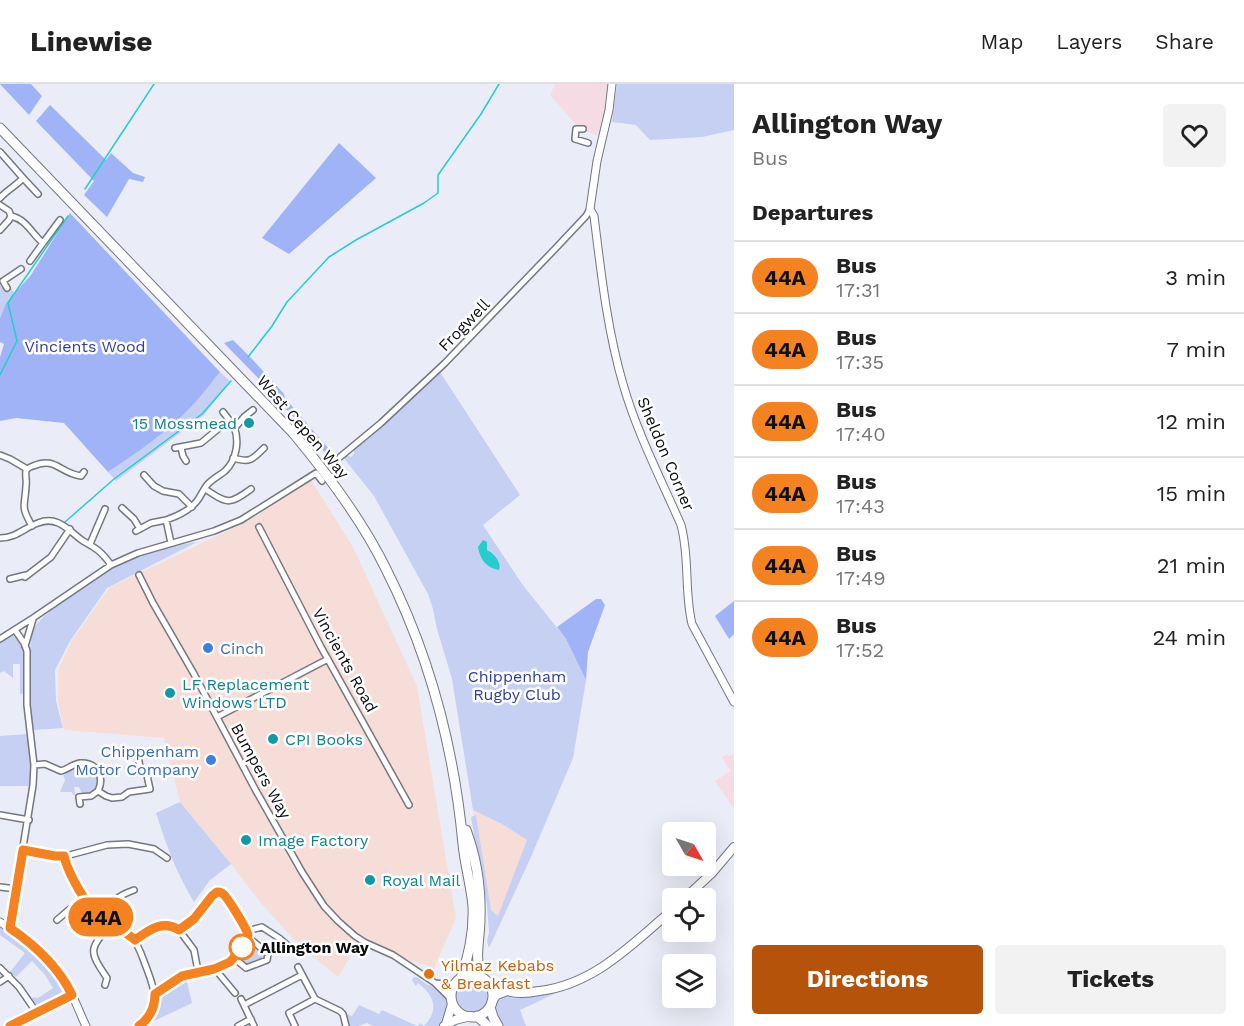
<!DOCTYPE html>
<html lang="en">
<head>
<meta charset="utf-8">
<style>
	:root { --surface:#fff; --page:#f2f2f2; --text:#222; --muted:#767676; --line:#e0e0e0; --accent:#b45309 }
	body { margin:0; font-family:"Work Sans",sans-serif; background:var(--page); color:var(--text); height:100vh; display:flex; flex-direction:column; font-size:22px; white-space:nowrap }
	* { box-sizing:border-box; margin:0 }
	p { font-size:20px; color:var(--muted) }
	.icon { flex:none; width:33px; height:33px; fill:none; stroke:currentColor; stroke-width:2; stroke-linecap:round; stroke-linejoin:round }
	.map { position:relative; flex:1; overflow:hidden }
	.details { display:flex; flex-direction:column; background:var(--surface); width:510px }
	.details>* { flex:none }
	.badge { padding:0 12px; border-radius:20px; font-size:21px; line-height:39px }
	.needle { width:39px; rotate:129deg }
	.tools { position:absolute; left:662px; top:738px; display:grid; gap:12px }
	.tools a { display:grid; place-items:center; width:54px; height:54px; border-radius:6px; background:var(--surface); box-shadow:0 6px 24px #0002; font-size:30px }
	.map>.badge { position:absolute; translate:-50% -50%; box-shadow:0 0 0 3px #fff }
	h2 { padding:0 18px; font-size:22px; line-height:54px }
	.round { display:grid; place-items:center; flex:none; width:63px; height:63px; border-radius:6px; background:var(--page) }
	.overview { display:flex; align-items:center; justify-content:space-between; height:102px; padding:0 18px }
	h1 { font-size:28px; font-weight:700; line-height:45px }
	.cta { display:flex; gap:12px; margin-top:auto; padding:12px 18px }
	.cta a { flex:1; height:69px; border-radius:6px; background:var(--accent); color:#fff; font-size:24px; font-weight:700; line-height:69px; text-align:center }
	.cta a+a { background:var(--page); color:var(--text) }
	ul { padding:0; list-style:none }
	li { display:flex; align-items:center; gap:18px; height:72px; padding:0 18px; border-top:2px solid var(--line) }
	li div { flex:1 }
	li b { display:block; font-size:22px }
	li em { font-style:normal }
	li .badge { min-width:66px; font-weight:700; text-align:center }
	header { display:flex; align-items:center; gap:36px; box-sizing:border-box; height:84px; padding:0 30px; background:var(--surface); border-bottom:2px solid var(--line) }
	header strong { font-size:28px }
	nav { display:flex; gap:33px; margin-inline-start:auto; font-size:21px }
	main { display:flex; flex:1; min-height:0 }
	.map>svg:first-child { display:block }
	.commercial { fill:#f5dce4 }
	.industrial { fill:#f7ddd7 }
	.green { fill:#c5d0f2 }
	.forest { fill:#a0b3f7 }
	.water { fill:#25cdce }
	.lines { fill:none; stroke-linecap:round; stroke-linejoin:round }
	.stream { stroke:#25cdce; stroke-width:1.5 }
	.street-casing { stroke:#747780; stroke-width:8 }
	.secondary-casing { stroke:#747780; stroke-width:9 }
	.primary-casing { stroke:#747780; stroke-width:10 }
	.highway-casing { stroke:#747780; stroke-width:11 }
	.street { stroke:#fff; stroke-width:5 }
	.secondary { stroke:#fff; stroke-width:7 }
	.primary { stroke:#fff; stroke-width:8 }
	.highway { stroke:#fff; stroke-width:9 }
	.line-casing { stroke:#fff; stroke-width:14 }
	.line { stroke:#f58220; stroke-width:9 }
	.culture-dot { fill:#0f9aa8; stroke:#fff; stroke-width:2 }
	.shop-dot { fill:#3f7fe0; stroke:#fff; stroke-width:2 }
	.stop-dot { fill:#fff; stroke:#f58220; stroke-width:3 }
	.food-dot { fill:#e8710a; stroke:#fff; stroke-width:2 }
	.labels { text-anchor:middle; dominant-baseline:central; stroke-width:5; stroke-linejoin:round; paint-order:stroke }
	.street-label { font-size:16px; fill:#0a0b0e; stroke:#fff }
	.park-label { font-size:16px; fill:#303d9d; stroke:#fff }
	.culture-label { font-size:16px; fill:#0d838f; stroke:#fff; text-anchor:start }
	.shop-label { font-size:16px; fill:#366cbe; stroke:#fff; text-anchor:start }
	.stop-label { font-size:16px; font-weight:bold; fill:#0a0b0e; stroke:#fff; text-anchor:start }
	.food-label { font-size:16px; fill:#c56008; stroke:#fff; text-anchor:start }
</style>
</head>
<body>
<header>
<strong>Linewise</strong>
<nav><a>Map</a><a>Layers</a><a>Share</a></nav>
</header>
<main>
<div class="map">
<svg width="734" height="942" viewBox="0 0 734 942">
	<rect width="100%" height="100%" fill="#eaedf7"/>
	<!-- commercial -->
	<path class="commercial" d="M 555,0 L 608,0 L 608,11 L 600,52 L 581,46 L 550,11 Z
		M 727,670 L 729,672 L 734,670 L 734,725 L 715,697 L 730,687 L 722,673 Z"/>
	<!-- industrial -->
	<path class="industrial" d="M 311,396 L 353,463 L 417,602 L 456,834 L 434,884 L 357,861 L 338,893 L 299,861 L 260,818 L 231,780 L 180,718 L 164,654 L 64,646 L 58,618 L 58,586 L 72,556 L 110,503 L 250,436 Z
		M 473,726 L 502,740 L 528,756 L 498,832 L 491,826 L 476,731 L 474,732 Z"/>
	<!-- green -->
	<path class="green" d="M 617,0 L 734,0 L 734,46 L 702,53 L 650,56 L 636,41 L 612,38 Z
		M 0,201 L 5,207 L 10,203 L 15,210 C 6,215 4,225 0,234 Z
		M 220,288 L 230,297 L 204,331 L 116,397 L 108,388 C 137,369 166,349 190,324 C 201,313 210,300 220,288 Z
		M 440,288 L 520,411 L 483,441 L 522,500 L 566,555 L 586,596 L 573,674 L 531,773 L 489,864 L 487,858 L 489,848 L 487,822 L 471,733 L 476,731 L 491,826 L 498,832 L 527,756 L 502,740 L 473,726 L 452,595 L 437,545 L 433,525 L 428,510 L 374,412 L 343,373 L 345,371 L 351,373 L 354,370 L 354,363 L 389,336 Z
		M 197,458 L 107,504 L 70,557 L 55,586 L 56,617 L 63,644 L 33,646 C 31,621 25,567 34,545 C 41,528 111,482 130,475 C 151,467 175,461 197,458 Z
		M 12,551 L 19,555 L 25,565 L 25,609 L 20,610 L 20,580 L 13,580 L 13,594 L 4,587 L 0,589 L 0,559 Z
		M 28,650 L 33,681 L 29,702 L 0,702 L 0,652 Z
		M 82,681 L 94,684 C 96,687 99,690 99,694 C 101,705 91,710 82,710 L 79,703 L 74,703 L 75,711 L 73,711 L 72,708 L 60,708 L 65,696 L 63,690 L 77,682 Z
		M 180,718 L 231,780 L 210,796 L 194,818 C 177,790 166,761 156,729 Z
		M 0,842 C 27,859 47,879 64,906 L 63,910 L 42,922 L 37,921 L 32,915 L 33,913 L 38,914 L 53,904 L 45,891 L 32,877 L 16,893 L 10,888 L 25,869 L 0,851 Z
		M 250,857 L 254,860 L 253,863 L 262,870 L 264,868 L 267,872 L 263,876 L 259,875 L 249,879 L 249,881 L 247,882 L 238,875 Z
		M 414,893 L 416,893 C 420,895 424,899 428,901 C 430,901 436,903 437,904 C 452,913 447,931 439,942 L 418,942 L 420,939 L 424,942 C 439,926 435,912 418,899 L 416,902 L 412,896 Z
		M 186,894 L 192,919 L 152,938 L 151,936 L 163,911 L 178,898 Z
		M 466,895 C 479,895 498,906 487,921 C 472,942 434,910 466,895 Z
		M 569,903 L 520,926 L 526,942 L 501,942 C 496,929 490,921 505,913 Z
		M 359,921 L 379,930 L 382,926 L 417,942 L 373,942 L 367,939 L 358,942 L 348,942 L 346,933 L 347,930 L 352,932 Z"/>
	<!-- forest -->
	<path class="forest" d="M 0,0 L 31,0 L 42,12 L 29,31 Z
		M 50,21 L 106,76 L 111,69 L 133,89 L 145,93 L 143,98 L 129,95 L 107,133 L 84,111 L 94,97 L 36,37 Z
		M 339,59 L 376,94 L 289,170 L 262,154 Z
		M 70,129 L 220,288 C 210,300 201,313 190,324 C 166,349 137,369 108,388 L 64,339 L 16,334 L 0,337 L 0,273 L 4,260 L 0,258 L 0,234 L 6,219 L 31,191 Z
		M 233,256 L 252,275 L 284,310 L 285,314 L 335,372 L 330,374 L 259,295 L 224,259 Z
		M 596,515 L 601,515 L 605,521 L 588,568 L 586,596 L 566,555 L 557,543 Z
		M 734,517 L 734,550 L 729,555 L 715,532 Z"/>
	<!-- water -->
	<path class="water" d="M 483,456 L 487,458 L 487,466 C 494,469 502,479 499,486 C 487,484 480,476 478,463 Z"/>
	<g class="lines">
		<!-- stream -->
		<path class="stream" d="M 85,105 L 154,0
			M 14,210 L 68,132
			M 248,273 L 272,242 L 287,218 L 329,173 L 356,156 L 424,119 L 438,109 L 438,91 L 481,30 L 499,0
			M 0,291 L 17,257 L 8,219 L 13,211
			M 65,438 L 114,395 L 202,330 L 231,297"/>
		<!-- street casing -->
		<g class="street-casing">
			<path id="street" d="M 583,45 L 576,45 L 575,55 L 588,59
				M 0,68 L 23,94
				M 0,114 C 7,106 16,102 23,94 L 38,110
				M 0,121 L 9,127 L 11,132 L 9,136 L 0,146
				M 11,132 C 26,135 32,150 43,159 L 60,136
				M 30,177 L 43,159
				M 7,204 L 3,197 L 21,185
				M 234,345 L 244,333 L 253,326
				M 175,364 L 201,359 L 229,336
				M 181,364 L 183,372 L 186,377
				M 0,371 L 10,375 L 27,385
				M 340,373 L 381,339 L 445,279 L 554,166 L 586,132 L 590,125
				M 233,374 C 250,379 252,376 264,364
				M 144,391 L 154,402 L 163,407 L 179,410 L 192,423
				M 205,405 C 228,420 229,421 251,405
				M 122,424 L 134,435 L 140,445
				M 166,436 C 178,432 189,427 197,417 C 201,412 203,406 207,401 C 212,395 219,392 225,387 C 236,377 240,357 234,343 C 231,338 227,333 223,328
				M 32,442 C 20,421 25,423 26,402 C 27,397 25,391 26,387 C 27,384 30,383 33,382 C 56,372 59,389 81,392 L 84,388
				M 259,443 L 321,563 L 409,721
				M 136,447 L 151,439 L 166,436 L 171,459
				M 0,454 C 16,454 24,444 38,439 C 58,431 69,447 83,457 C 96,464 102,468 111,481
				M 90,460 L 105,425
				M 139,491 L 153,519 L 194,590 L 255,705 L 302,788 L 324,822 L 338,837 L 355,852 L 366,859 L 393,871 L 435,899 L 451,915
				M 25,493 L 51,473 L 70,445
				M 10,495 L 26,491
				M 0,555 L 33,534 L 111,481 L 138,469 L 214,447 L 241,436 L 316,389 L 322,397
				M 25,562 L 33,535
				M 217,633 L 328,575
				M 34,681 L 45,680 L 61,687 C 68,685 73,680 80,679 C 97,678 105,693 98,707 L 106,712 L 112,714 L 122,713 L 129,708 L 150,705 L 146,687 L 140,683 L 138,672
				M 80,720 L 79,713 L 91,712 L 98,707
				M 0,731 L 29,736
				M 23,766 L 62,773 L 107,761 L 128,760 L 154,765 L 167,774
				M 64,773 C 68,786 83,815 92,825 C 104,838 122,843 133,855 C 139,862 142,872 145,880 C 154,904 164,924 139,942
				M 0,803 L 16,805
				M 100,833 C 111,818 117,812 134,806
				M 57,836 L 84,813
				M 10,844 L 33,701 L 34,681 L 27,621 L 27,567 L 24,559 L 15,546
				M 179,846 L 194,866 L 198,887
				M 247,847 L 262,843 L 279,854 L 293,866
				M 135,857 C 149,847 162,835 179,846 L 194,835 L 210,814 L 218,808 L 224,812 L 247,847 L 247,852
				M 234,874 L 246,884 L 267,876 L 268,870 L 247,852
				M 298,883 L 315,915 L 340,927 L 343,930 L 346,942
				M 0,884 L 19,903 L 37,929
				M 215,885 L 235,909
				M 0,898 L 9,892
				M 435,899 L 453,901
				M 105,901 L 107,894 C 88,866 89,865 112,840
				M 155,910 C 165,905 172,896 182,892 C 193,887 204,888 215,885 C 232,881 239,867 247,852
				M 241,915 L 254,942
				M 244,921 L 302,891
				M 10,942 L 72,911
				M 238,942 L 251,935
				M 295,942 L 289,929 L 315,915"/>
		</g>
		<!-- secondary casing -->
		<g class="secondary-casing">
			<path id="secondary" d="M 612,0 L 609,26 L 597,77 L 590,125 L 594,132 C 601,188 607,245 623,300 C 637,349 661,395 681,441 C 690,474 684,507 692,540 L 734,618
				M 0,838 C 25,854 50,873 66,899 C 74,912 79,928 86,942"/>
		</g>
		<!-- primary casing -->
		<g class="primary-casing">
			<path id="primary" d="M 685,814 L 712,789 L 734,763
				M 489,900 C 495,903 501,906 507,907 C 517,910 529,909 539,907 C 593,901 633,860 672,826
				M 492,917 L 497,911 L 507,907
				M 446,940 L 452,920
				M 444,942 L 455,936 L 471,932"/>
		</g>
		<!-- highway casing -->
		<g class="highway-casing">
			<path id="highway" d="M 0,44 L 294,350 C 329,392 362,436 386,485 C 429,570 454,665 463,760 C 465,781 471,801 473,822 C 474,846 469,872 461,894
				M 466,746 C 476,773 481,805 480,834 C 480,855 474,873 481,894
				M451 912a21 21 0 1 1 42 0a21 21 0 1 1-42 0Z
				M 490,923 L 493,933 L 498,942
				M 477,932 L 488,942"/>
		</g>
		<!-- street -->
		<use href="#street" class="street"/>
		<!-- secondary -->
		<use href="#secondary" class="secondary"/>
		<!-- primary -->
		<use href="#primary" class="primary"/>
		<!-- highway -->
		<use href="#highway" class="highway"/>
	</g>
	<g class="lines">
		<!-- line casing -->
		<g class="line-casing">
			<path id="line" d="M 10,942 L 72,911 C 59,883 36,862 10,844 L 23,766 L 55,772 L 64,772 C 68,789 86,822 100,832 C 111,841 125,847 135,856 C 148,847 162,835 179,846 L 194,835 L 212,812 L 217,808 C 219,808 220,808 222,809 C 227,812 247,845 248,851 L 239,867 L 230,878 L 214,885 L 182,892 L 155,910 C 155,924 150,934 139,942"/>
		</g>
		<!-- line -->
		<use href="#line" class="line"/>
	</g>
	<!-- markers -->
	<g class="culture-dot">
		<circle cx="249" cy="339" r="6"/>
		<circle cx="170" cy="609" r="6"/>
		<circle cx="273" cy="655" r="6"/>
		<circle cx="246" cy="756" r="6"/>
		<circle cx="370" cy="796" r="6"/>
	</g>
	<g class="shop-dot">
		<circle cx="208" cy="564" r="6"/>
		<circle cx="211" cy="676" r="6"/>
	</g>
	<circle class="stop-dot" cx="242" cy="863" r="12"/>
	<circle class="food-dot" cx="429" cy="890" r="6"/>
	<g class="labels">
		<!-- street labels -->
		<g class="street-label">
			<text transform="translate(464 241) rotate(-46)">Frogwell</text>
			<text transform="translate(303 343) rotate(49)">West Cepen Way</text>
			<text transform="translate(666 370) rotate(67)">Sheldon Corner</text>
			<text transform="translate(345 576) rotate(61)">Vincients Road</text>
			<text transform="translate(261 687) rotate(61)">Bumpers Way</text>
		</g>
		<!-- park labels -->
		<g class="park-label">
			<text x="85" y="262">Vincients Wood</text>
			<text x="517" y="592">Chippenham<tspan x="517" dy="18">Rugby Club</tspan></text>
		</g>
		<!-- culture labels -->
		<g class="culture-label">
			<text x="237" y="339" text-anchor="end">15 Mossmead</text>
			<text x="182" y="600">LF Replacement<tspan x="182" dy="18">Windows LTD</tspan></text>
			<text x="285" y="655">CPI Books</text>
			<text x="258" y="756">Image Factory</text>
			<text x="382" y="796">Royal Mail</text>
		</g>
		<!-- shop labels -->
		<g class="shop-label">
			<text x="220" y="564">Cinch</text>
			<text x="199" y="667" text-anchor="end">Chippenham<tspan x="199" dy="18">Motor Company</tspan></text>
		</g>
		<!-- stop labels -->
		<g class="stop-label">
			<text x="260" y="863">Allington Way</text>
		</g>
		<!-- food labels -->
		<g class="food-label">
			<text x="441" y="881">Yilmaz Kebabs<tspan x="441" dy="18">&amp; Breakfast</tspan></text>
		</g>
	</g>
</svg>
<div class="tools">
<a><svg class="needle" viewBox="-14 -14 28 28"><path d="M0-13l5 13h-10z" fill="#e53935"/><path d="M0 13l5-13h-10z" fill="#767676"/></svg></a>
<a><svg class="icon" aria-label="locate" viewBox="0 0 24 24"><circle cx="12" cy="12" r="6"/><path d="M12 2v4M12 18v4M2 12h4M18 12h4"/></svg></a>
<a><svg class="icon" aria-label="layers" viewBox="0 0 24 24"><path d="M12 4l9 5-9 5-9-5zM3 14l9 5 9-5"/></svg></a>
</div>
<b class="badge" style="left:101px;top:833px;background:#f58220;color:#111">44A</b>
</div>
<section class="details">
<div class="overview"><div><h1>Allington Way</h1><p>Bus</p></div><a class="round"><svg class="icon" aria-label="heart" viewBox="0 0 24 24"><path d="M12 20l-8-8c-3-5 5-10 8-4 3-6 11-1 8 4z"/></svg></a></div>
<h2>Departures</h2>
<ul>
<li><span class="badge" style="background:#f58220;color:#111">44A</span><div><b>Bus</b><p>17:31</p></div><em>3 min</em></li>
<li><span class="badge" style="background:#f58220;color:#111">44A</span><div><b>Bus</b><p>17:35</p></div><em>7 min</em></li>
<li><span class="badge" style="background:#f58220;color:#111">44A</span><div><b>Bus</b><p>17:40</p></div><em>12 min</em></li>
<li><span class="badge" style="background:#f58220;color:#111">44A</span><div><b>Bus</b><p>17:43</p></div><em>15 min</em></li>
<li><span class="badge" style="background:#f58220;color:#111">44A</span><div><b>Bus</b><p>17:49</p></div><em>21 min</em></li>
<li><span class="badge" style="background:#f58220;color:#111">44A</span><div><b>Bus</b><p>17:52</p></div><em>24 min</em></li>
</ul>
<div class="cta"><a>Directions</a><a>Tickets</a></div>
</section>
</main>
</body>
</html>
